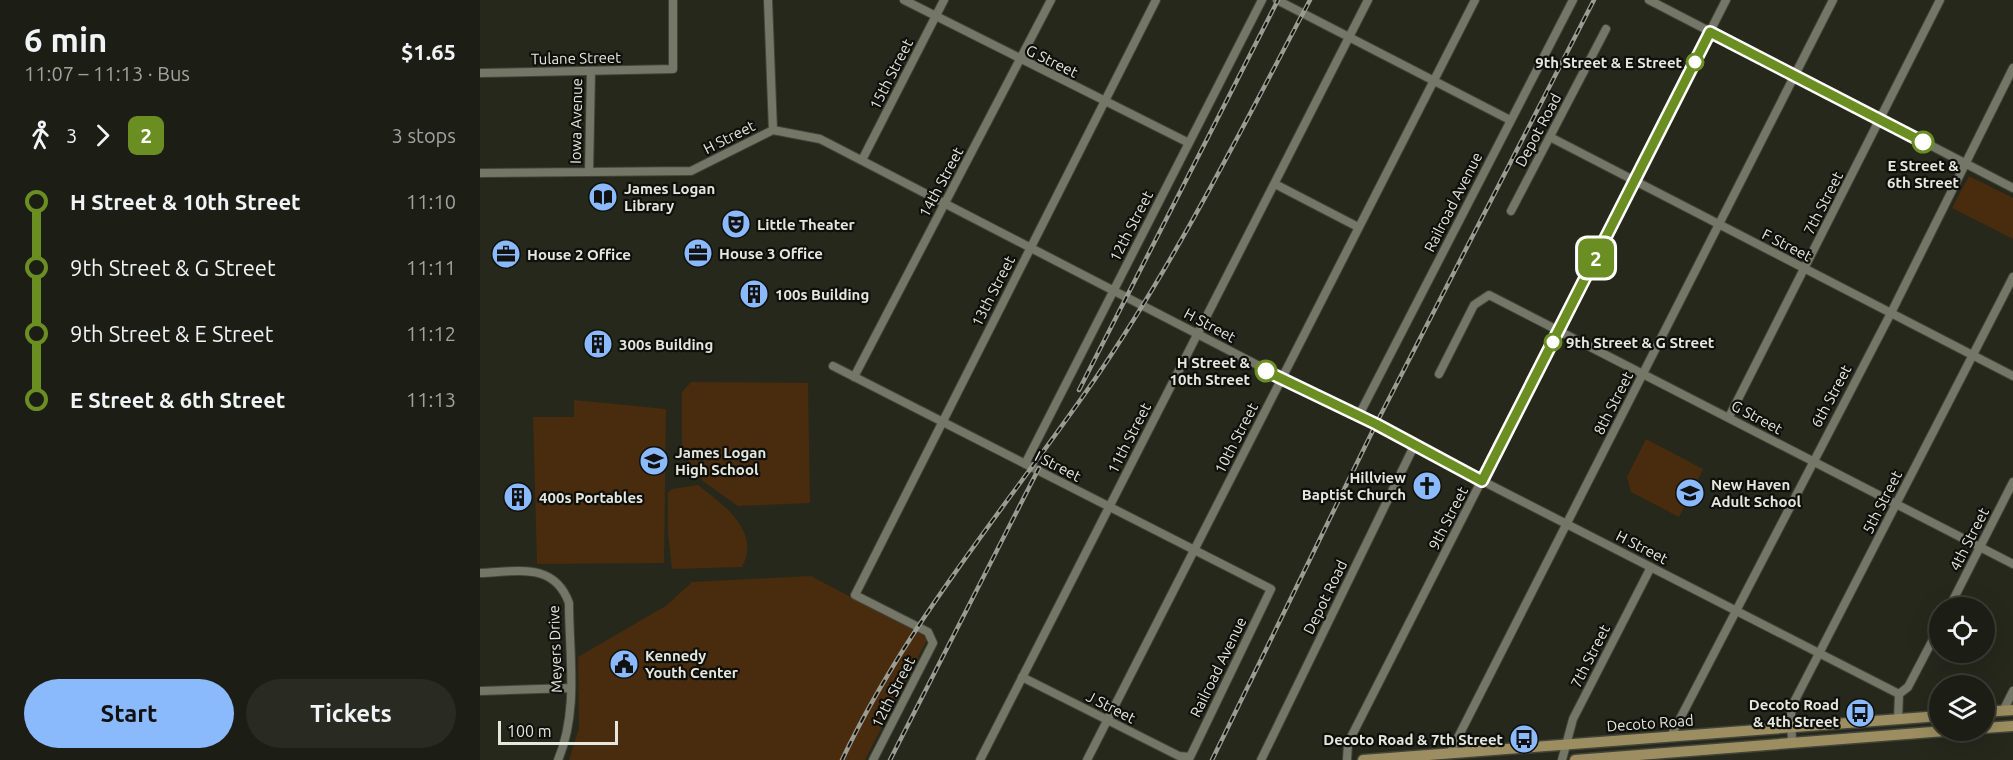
<!DOCTYPE html>
<html lang="en">
<head>
<meta charset="utf-8">
<style>
	:root { --surface:#1c1e15; --page:#292b22; --text:#f1f3f6; --muted:#a0a2a0; --line:#3a3c34; --accent:#8abafc }
	body { margin:0; font-family:Ubuntu,sans-serif; background:var(--page); color:var(--text); height:100vh; display:flex; flex-direction:column; font-size:22px; white-space:nowrap }
	* { box-sizing:border-box; margin:0 }
	p { font-size:20px; color:var(--muted) }
	.icon { flex:none; width:33px; height:33px; fill:none; stroke:currentColor; stroke-width:2; stroke-linecap:round; stroke-linejoin:round }
	.map { position:relative; flex:1; overflow:hidden }
	.drawer { display:flex; flex-direction:column; background:var(--surface); width:480px }
	.drawer>* { flex:none }
	.badge { padding:0 12px; border-radius:9px; font-size:21px; line-height:39px }
	.fabs { position:absolute; left:1449px; top:597px; display:grid; gap:12px }
	.fabs a { display:grid; place-items:center; width:66px; height:66px; border-radius:50%; background:var(--surface); box-shadow:0 6px 24px #0002,0 0 0 2px var(--line); font-size:30px }
	.scale { position:absolute; left:18px; bottom:15px; width:120px; box-sizing:border-box; padding-left:6px; border:3px solid #e5e7de; border-top:0; font-size:16px; line-height:21px; white-space:nowrap; color:#e5e7de; -webkit-text-stroke:4px #0f100b; paint-order:stroke }
	.map>.badge { position:absolute; translate:-50% -50%; box-shadow:0 0 0 3px #fff }
	.legs { display:flex; align-items:center; gap:9px; height:66px; padding:0 24px; font-size:20px }
	.legs p { margin-inline-start:auto }
	.summary { display:flex; align-items:center; justify-content:space-between; height:102px; padding:0 24px }
	h1 { font-size:33px; font-weight:700; line-height:45px }
	.action { display:flex; gap:12px; margin-top:auto; padding:12px 24px }
	.action a { flex:1; height:69px; border-radius:36px; background:var(--accent); color:#111; font-size:24px; font-weight:700; line-height:69px; text-align:center }
	.action a+a { background:var(--page); color:var(--text) }
	ul { padding:0 24px; list-style:none }
	li { display:flex; align-items:center; gap:21px; height:66px; font-size:22px }
	li i { display:grid; place-items:center; width:9px; height:100%; margin:0 8px; background:currentColor }
	li i::after { content:''; width:15px; height:15px; margin:-8px; border:4px solid; border-radius:50%; background:var(--surface) }
	li p { margin-inline-start:auto }
	li:first-child i { background:linear-gradient(#0000 50%,currentColor 0) }
	li:last-child i { background:linear-gradient(currentColor 50%,#0000 0) }
	main { display:flex; flex:1; min-height:0 }
	.map>svg:first-child { display:block }
	.green { fill:#492b0d }
	.lines { fill:none; stroke-linecap:round; stroke-linejoin:round }
	.minor-casing { stroke:#42443a; stroke-width:10 }
	.major-casing { stroke:#42443a; stroke-width:13 }
	.minor { stroke:#747768; stroke-width:8 }
	.major { stroke:#9c8e60; stroke-width:10 }
	.rail-casing { stroke:#9a9c92; stroke-width:4.5 }
	.rail { stroke:#0f100b; stroke-width:2; stroke-dasharray:7; stroke-linecap:butt }
	.line-1-casing { stroke:#fff; stroke-width:14 }
	.line-1 { stroke:#6b8e23; stroke-width:9 }
	.stop-1-dot { fill:#fff; stroke:#6b8e23; stroke-width:3 }
	.labels { text-anchor:middle; dominant-baseline:central; stroke-width:4.5; stroke-linejoin:round; paint-order:stroke }
	.street-label { font-size:15px; fill:#e5e7de; stroke:#0f100b }
	.stop-label { font-size:15px; font-weight:bold; fill:#e5e7de; stroke:#0f100b; text-anchor:end }
	.poi-label { font-size:15px; font-weight:bold; fill:#e5e7de; stroke:#0f100b; text-anchor:start }
</style>
</head>
<body>
<main>
<section class="drawer">
<div class="summary"><div><h1>6 min</h1><p>11:07 – 11:13 · Bus</p></div><b>$1.65</b></div>
<div class="legs"><svg class="icon" aria-label="walk" viewBox="0 0 24 24"><circle cx="13" cy="4" r="2"/><path d="M13 8l-2 6 4 7M11 14l-3 7M7 12l3-4h3l4 4"/></svg>3<svg class="icon" aria-label="forward" viewBox="0 0 24 24"><path d="M9 5l7 7-7 7"/></svg><b class="badge" style="background:#6b8e23;color:#fff">2</b><p>3 stops</p></div>
<ul>
<li><i style="color:#6b8e23"></i><b>H Street &amp; 10th Street</b><p>11:10</p></li>
<li><i style="color:#6b8e23"></i><span>9th Street &amp; G Street</span><p>11:11</p></li>
<li><i style="color:#6b8e23"></i><span>9th Street &amp; E Street</span><p>11:12</p></li>
<li><i style="color:#6b8e23"></i><b>E Street &amp; 6th Street</b><p>11:13</p></li>
</ul>
<div class="action"><a>Start</a><a>Tickets</a></div>
</section>
<div class="map">
<svg width="1533" height="760" viewBox="0 0 1533 760">
	<rect width="100%" height="100%" fill="#26281c"/>
	<!-- green -->
	<path class="green" d="M 1489,176 L 1533,198 L 1533,239 L 1472,208 Z
		M 211,382 L 328,383 L 330,503 L 258,506 L 223,481 L 202,452 L 202,392 Z
		M 94,400 L 186,409 L 184,563 L 57,564 L 53,417 L 94,417 Z
		M 1166,439 L 1223,469 L 1199,517 L 1151,492 L 1147,477 Z
		M 218,485 C 242,504 282,531 262,567 L 192,569 L 188,534 L 188,493 L 192,489 Z
		M 331,576 L 448,638 L 385,760 L 89,760 L 99,728 L 98,657 L 187,605 L 212,582 Z"/>
	<g class="lines">
		<!-- minor casing -->
		<g class="minor-casing">
			<path id="minor" d="M 288,0 L 293,130
				M 424,0 L 709,143
				M 797,0 L 1030,120
				M 1169,0 L 1533,188
				M 0,73 L 193,69 L 193,0
				M 1070,137 L 1533,376
				M 382,160 L 464,0
				M 109,172 L 111,71
				M 0,173 L 211,171 L 293,130 L 340,139 C 539,240 737,343 934,446 L 1419,694
				M 795,184 L 878,227
				M 1031,211 L 1126,29
				M 353,366 L 791,589 L 710,757 L 699,756 L 542,677
				M 959,374 L 994,305 L 1009,295 L 1533,564
				M 374,377 L 571,0
				M 878,417 L 1093,0
				M 1249,417 L 1460,0
				M 545,464 L 782,0
				M 0,573 C 36,572 74,561 89,603 C 89,654 99,711 78,760
				M 1469,608 L 1533,482
				M 0,691 L 91,688
				M 1523,711 L 1533,691
				M 1418,719 L 1419,694 L 1428,687 L 1460,626
				M 1191,736 L 1411,313 L 1533,68
				M 1312,743 L 1311,714 L 1313,704 L 1533,277
				M 970,753 L 1353,0
				M 393,760 L 453,643 L 448,632 L 375,595 L 676,0
				M 500,760 L 888,0
				M 607,760 L 995,0
				M 781,760 L 934,446
				M 867,760 L 868,743 L 1246,0
				M 1082,760 L 1093,719 L 1171,567"/>
		</g>
		<!-- major casing -->
		<g class="major-casing">
			<path id="major" d="M 1504,712 L 1533,710
				M 1504,728 L 1533,726
				M 883,760 L 1460,716
				M 1095,760 L 1478,730"/>
		</g>
		<!-- minor -->
		<use href="#minor" class="minor"/>
		<!-- major -->
		<use href="#major" class="major"/>
		<!-- rail casing -->
		<g class="rail-casing">
			<path id="rail" d="M 599,390 L 798,0
				M 362,760 C 428,621 528,505 615,379 C 697,259 762,128 830,0
				M 410,760 L 559,468
				M 732,760 L 896,424 L 1114,0"/>
		</g>
		<!-- rail -->
		<use href="#rail" class="rail"/>
	</g>
	<g class="lines">
		<!-- line-1 casing -->
		<g class="line-1-casing">
			<path id="line-1" d="M 786,371 L 896,424 L 1002,481 L 1230,32 L 1443,142"/>
		</g>
		<!-- line-1 -->
		<use href="#line-1" class="line-1"/>
	</g>
	<!-- icons -->
	<defs>
		<g id="library-disc" transform="scale(1.5)"><circle r="9.5" fill="#8abafc" stroke="#0f100b"/><path d="M-6-4Q-3-5.5-.7-3.5V5Q-3 3-6 4ZM6-4Q3-5.5 .7-3.5V5Q3 3 6 4Z" fill="#111"/></g>
		<g id="theatre-disc" transform="scale(1.5)"><circle r="9.5" fill="#8abafc" stroke="#0f100b"/><path d="M-5-5.5Q0-4 5-5.5V0Q5 5 0 6Q-5 5-5 0ZM-3.3-2.5H-1v1.5H-3.3ZM1-2.5H3.3v1.5H1ZM-2.8 1Q0 5.5 2.8 1Z" fill="#111"/></g>
		<g id="office-disc" transform="scale(1.5)"><circle r="9.5" fill="#8abafc" stroke="#0f100b"/><path d="M-6-3h4V-5.5h4V-3h4V5H-6ZM-1-4.5V-3h2v-1.5ZM-6 0V1H6V0Z" fill="#111"/></g>
		<g id="building-disc" transform="scale(1.5)"><circle r="9.5" fill="#8abafc" stroke="#0f100b"/><path d="M-4-6H4V6H1V3H-1V6H-4ZM-2.5-4.3h1.7v1.8h-1.7ZM.8-4.3h1.7v1.8H.8ZM-2.5-1h1.7V.8h-1.7ZM.8-1h1.7V.8H.8Z" fill="#111"/></g>
		<g id="school-disc" transform="scale(1.5)"><circle r="9.5" fill="#8abafc" stroke="#0f100b"/><path d="M0-5L7-2L0 1L-7-2ZM-4 1L0 2.5L4 1V4Q0 6-4 4Z" fill="#111"/></g>
		<g id="church-disc" transform="scale(1.5)"><circle r="9.5" fill="#8abafc" stroke="#0f100b"/><path d="M-1.2-6h2.4v3.5h3.3v2.4h-3.3V6h-2.4V-.1h-3.3v-2.4h3.3Z" fill="#111"/></g>
		<g id="civic-disc" transform="scale(1.5)"><circle r="9.5" fill="#8abafc" stroke="#0f100b"/><path d="M-.6-6.5H3V-4.5H.6V-3L4-1V1h2V6H-6V1h2V-1L-.6-3ZM-1.2 2.5V6h2.4V2.5Z" fill="#111"/></g>
		<g id="bus-disc" transform="scale(1.5)"><circle r="9.5" fill="#8abafc" stroke="#0f100b"/><path d="M-5-6H5V4H4V6H2V4H-2V6H-4V4H-5ZM-3.5-4V0h7V-4ZM-3.5 1.2v1.5H-2V1.2ZM2 1.2v1.5H3.5V1.2Z" fill="#111"/></g>
	</defs>
	<g fill-rule="evenodd">
		<use href="#library-disc" x="123" y="197"/>
		<use href="#theatre-disc" x="256" y="224"/>
		<use href="#office-disc" x="218" y="253"/>
		<use href="#office-disc" x="26" y="254"/>
		<use href="#building-disc" x="274" y="294"/>
		<use href="#building-disc" x="118" y="344"/>
		<use href="#school-disc" x="174" y="461"/>
		<use href="#church-disc" x="947" y="486"/>
		<use href="#school-disc" x="1210" y="493"/>
		<use href="#building-disc" x="38" y="497"/>
		<use href="#civic-disc" x="144" y="664"/>
		<use href="#bus-disc" x="1380" y="713"/>
		<use href="#bus-disc" x="1044" y="739"/>
	</g>
	<!-- markers -->
	<g class="stop-1-dot">
		<circle cx="1215" cy="62" r="8"/>
		<circle cx="1443" cy="142" r="10"/>
		<circle cx="1073" cy="342" r="8"/>
		<circle cx="786" cy="371" r="10"/>
	</g>
	<g class="labels">
		<!-- street labels -->
		<g class="street-label">
			<text transform="translate(96 58) rotate(-1)">Tulane Street</text>
			<text transform="translate(572 61) rotate(26)">G Street</text>
			<text transform="translate(411 74) rotate(-63)">15th Street</text>
			<text transform="translate(96 121) rotate(-89)">Iowa Avenue</text>
			<text transform="translate(1058 130) rotate(-62)">Depot Road</text>
			<text transform="translate(249 137) rotate(-27)">H Street</text>
			<text transform="translate(461 182) rotate(-62)">14th Street</text>
			<text transform="translate(973 202) rotate(-63)">Railroad Avenue</text>
			<text transform="translate(1343 203) rotate(-63)">7th Street</text>
			<text transform="translate(651 226) rotate(-63)">12th Street</text>
			<text transform="translate(1307 245) rotate(27)">F Street</text>
			<text transform="translate(513 291) rotate(-63)">13th Street</text>
			<text transform="translate(730 325) rotate(28)">H Street</text>
			<text transform="translate(1351 396) rotate(-62)">6th Street</text>
			<text transform="translate(1133 403) rotate(-63)">8th Street</text>
			<text transform="translate(1277 417) rotate(28)">G Street</text>
			<text transform="translate(649 438) rotate(-63)">11th Street</text>
			<text transform="translate(756 438) rotate(-63)">10th Street</text>
			<text transform="translate(578 466) rotate(27)">I Street</text>
			<text transform="translate(1402 502) rotate(-63)">5th Street</text>
			<text transform="translate(968 518) rotate(-63)">9th Street</text>
			<text transform="translate(1489 539) rotate(-63)">4th Street</text>
			<text transform="translate(1162 547) rotate(27)">H Street</text>
			<text transform="translate(845 597) rotate(-64)">Depot Road</text>
			<text transform="translate(75 649) rotate(-92)">Meyers Drive</text>
			<text transform="translate(1110 656) rotate(-63)">7th Street</text>
			<text transform="translate(738 667) rotate(-64)">Railroad Avenue</text>
			<text transform="translate(413 692) rotate(-63)">12th Street</text>
			<text transform="translate(631 707) rotate(27)">J Street</text>
			<text transform="translate(1170 723) rotate(-4)">Decoto Road</text>
		</g>
		<!-- stop labels -->
		<g class="stop-label">
			<text x="1202" y="62">9th Street &amp; E Street</text>
			<text x="1443" y="165" text-anchor="middle">E Street &amp;<tspan x="1443" dy="17">6th Street</tspan></text>
			<text x="1086" y="342" text-anchor="start">9th Street &amp; G Street</text>
			<text x="770" y="362">H Street &amp;<tspan x="770" dy="17">10th Street</tspan></text>
		</g>
		<!-- poi labels -->
		<g class="poi-label">
			<text x="144" y="188">James Logan<tspan x="144" dy="17">Library</tspan></text>
			<text x="277" y="224">Little Theater</text>
			<text x="239" y="253">House 3 Office</text>
			<text x="47" y="254">House 2 Office</text>
			<text x="295" y="294">100s Building</text>
			<text x="139" y="344">300s Building</text>
			<text x="195" y="452">James Logan<tspan x="195" dy="17">High School</tspan></text>
			<text x="926" y="477" text-anchor="end">Hillview<tspan x="926" dy="17">Baptist Church</tspan></text>
			<text x="1231" y="484">New Haven<tspan x="1231" dy="17">Adult School</tspan></text>
			<text x="59" y="497">400s Portables</text>
			<text x="165" y="655">Kennedy<tspan x="165" dy="17">Youth Center</tspan></text>
			<text x="1359" y="704" text-anchor="end">Decoto Road<tspan x="1359" dy="17">&amp; 4th Street</tspan></text>
			<text x="1023" y="739" text-anchor="end">Decoto Road &amp; 7th Street</text>
		</g>
	</g>
</svg>
<div class="fabs">
<a><svg class="icon" aria-label="locate" viewBox="0 0 24 24"><circle cx="12" cy="12" r="6"/><path d="M12 2v4M12 18v4M2 12h4M18 12h4"/></svg></a>
<a><svg class="icon" aria-label="layers" viewBox="0 0 24 24"><path d="M12 4l9 5-9 5-9-5zM3 14l9 5 9-5"/></svg></a>
</div>
<div class="scale">100 m</div>
<b class="badge" style="left:1116px;top:258px;background:#6b8e23;color:#fff">2</b>
</div>
</main>
</body>
</html>
